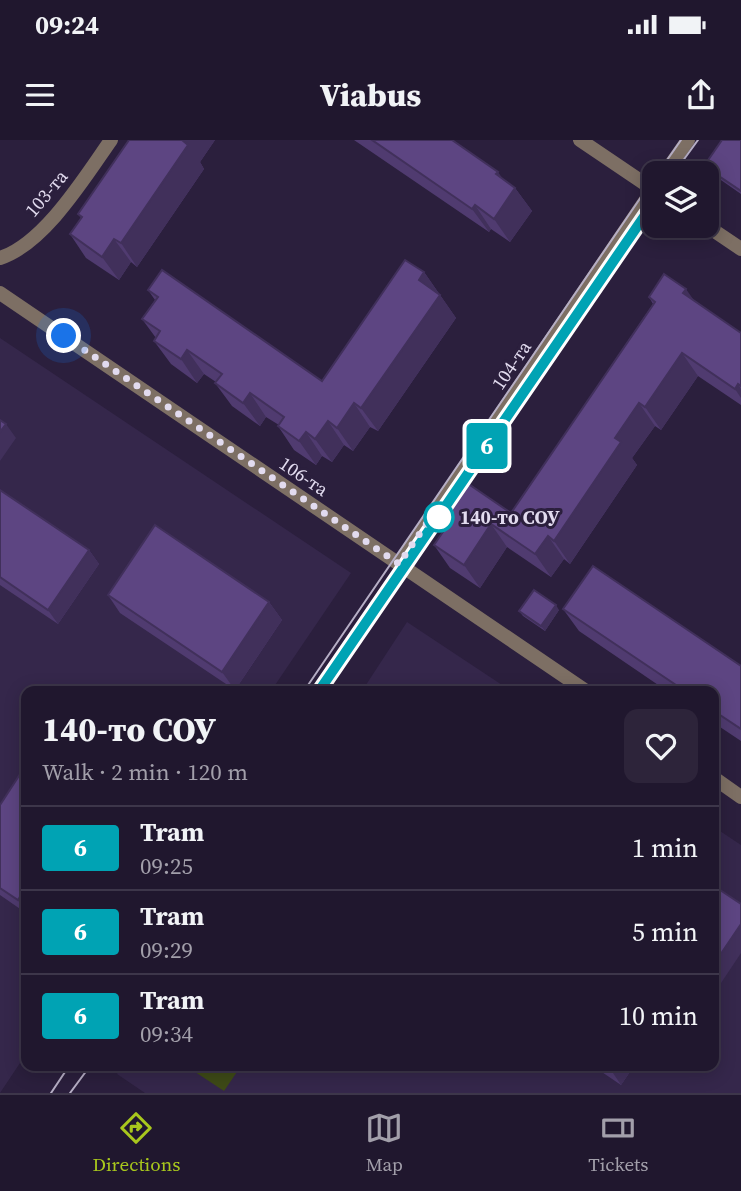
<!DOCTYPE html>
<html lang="en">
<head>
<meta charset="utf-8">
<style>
	:root { --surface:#20172e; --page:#2d243a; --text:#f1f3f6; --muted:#a29faa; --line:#3d364a; --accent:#a8c71d }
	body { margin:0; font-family:"Source Serif 4",serif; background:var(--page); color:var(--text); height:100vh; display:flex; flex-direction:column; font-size:26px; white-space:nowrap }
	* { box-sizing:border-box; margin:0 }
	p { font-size:23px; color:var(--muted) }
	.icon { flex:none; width:38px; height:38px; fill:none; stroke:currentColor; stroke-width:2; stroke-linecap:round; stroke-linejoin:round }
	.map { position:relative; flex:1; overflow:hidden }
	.panel { position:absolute; left:21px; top:546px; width:698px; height:385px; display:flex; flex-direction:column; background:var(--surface); border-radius:14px; box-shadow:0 4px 18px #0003,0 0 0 2px var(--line) }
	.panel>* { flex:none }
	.badge { padding:0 14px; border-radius:5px; font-size:24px; line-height:46px }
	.tools { position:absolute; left:642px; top:21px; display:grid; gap:14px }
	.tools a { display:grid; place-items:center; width:77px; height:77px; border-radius:14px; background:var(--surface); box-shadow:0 4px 18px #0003,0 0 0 2px var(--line); font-size:35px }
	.you { position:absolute; width:35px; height:35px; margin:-18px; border:5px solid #fff; border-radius:50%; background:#1a73e8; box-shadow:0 0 0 10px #1a73e833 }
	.map>.badge { position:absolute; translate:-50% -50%; box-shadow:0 0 0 4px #fff }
	.round { display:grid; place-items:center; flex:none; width:74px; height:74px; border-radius:14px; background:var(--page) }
	.overview { display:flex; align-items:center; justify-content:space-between; height:119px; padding:0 21px }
	h1 { font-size:33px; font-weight:800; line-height:52px }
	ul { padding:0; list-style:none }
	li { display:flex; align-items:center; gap:21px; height:84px; padding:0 21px; border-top:2px solid var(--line) }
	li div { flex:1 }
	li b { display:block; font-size:26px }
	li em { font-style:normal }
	li .badge { min-width:77px; font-weight:700; text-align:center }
	.status { display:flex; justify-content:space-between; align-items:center; height:49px; padding:0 35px; background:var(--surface); direction:ltr }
	.status svg { height:19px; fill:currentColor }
	header { display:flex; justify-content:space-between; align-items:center; height:91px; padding:0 21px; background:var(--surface); font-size:32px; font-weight:800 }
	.tabs { display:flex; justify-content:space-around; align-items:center; height:98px; border-top:2px solid var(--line); background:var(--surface); font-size:19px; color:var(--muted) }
	.tabs a { display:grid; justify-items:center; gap:4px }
	.tabs .active { color:var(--accent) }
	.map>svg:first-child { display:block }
	.built { fill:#35274b }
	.green { fill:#3e4a17 }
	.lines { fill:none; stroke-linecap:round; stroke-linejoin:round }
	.street { stroke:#7d6f64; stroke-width:14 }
	.tram { stroke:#b6aec5; stroke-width:2 }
	.wall { fill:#503b70 }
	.shaded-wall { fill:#41305b }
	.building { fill:#5d4582; stroke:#41305b; stroke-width:2 }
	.line-casing { stroke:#fff; stroke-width:16 }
	.line { stroke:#00a3b4; stroke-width:10 }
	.walk { stroke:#e2dbef; stroke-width:7; stroke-dasharray:0 12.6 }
	.stop-dot { fill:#fff; stroke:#00a3b4; stroke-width:3.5 }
	.labels { text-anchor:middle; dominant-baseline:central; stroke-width:6; stroke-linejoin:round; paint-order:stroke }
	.street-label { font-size:19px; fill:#e2dbef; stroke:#2b1f3d }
	.stop-label { font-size:19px; font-weight:bold; fill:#e2dbef; stroke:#2b1f3d; text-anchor:start }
</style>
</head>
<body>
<div class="status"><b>09:24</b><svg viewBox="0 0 49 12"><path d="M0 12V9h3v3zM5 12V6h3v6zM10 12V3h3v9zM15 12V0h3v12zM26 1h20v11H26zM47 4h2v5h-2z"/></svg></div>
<header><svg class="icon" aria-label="menu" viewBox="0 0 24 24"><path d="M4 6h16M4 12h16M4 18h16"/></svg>Viabus<svg class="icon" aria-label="share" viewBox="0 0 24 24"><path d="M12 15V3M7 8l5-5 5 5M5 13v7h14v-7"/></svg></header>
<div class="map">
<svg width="741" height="953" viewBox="0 0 741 953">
	<rect width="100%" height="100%" fill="#2b1f3d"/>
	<!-- built -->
	<path class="built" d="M 0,198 L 351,433 L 271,551 L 26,551 L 26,914 L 0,953 Z
		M 407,482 L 511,551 L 362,551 Z
		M 714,687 L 741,705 L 741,953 L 145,953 L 117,934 L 123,926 L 714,926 Z"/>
	<!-- green -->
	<path class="green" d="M 186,926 L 241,926 L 224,951 Z"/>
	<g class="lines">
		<!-- street -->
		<path class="street" d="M 580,0 L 654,50
			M 665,33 L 688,0
			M 707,86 L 741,109
			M 0,118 C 44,104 85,37 111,0
			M 0,153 L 586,551
			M 399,424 L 654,48
			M 714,638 L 741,657"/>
		<!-- tram -->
		<path class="tram" d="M 658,33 L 681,0
			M 674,33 L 698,0
			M 304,551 L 654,38
			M 319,551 L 654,62
			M 51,953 L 69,926
			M 70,953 L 90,926"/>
	</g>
	<!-- wall -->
	<path class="wall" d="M 129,0 L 215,0 L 200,22 L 204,29 L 137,127 L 131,122 L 119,140 L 86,118 L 70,94 L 81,78 L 78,74 Z
		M 354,0 L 452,0 L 515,48 L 532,71 L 510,102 L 491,89 L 489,92 Z
		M 741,0 L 741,54 L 708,31 L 704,26 Z
		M 424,132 L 456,178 L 378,291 L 370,287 L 353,311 L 344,305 L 332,322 L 322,316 L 316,325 L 294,310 L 278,286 L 279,285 L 266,277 L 260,286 L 232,266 L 215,243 L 216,242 L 204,234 L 197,243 L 171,224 L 154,201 L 156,198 L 142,179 L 155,160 L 148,150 L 322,241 Z
		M 649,157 L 695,161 L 741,193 L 741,265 L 698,236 L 661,290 L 655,286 L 632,318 L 637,325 L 570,424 L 564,419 L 551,437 L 507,407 L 480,448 L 450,428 L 434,405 L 444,390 L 437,381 L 511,373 L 653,164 Z
		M 0,350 L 89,410 L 99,424 L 58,484 L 0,445 Z
		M 108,455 L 269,462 L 282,480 L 235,550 L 120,473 Z
		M 563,469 L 741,526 L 741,601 L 714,583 L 714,551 L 667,551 L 579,491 Z
		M 559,470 L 545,491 L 523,476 L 519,471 Z
		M 26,625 L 26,773 L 0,755 L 0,665 Z
		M 714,746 L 721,843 L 714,839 Z
		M 593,926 L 634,926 L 621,945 Z"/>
	<!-- shaded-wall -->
	<path class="shaded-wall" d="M 182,0 L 215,0 L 200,22 L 204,29 L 137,127 L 121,103 Z
		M 498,32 L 512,52 L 515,48 L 532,71 L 510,102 L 494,79 L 496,34 Z
		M 475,65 L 491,89 L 489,92 L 472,69 Z
		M 114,99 L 131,122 L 119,140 L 102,117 Z
		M 424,132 L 456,178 L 378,291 L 361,268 L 419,140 Z
		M 686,149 L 702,172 L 683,153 Z
		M 187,210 L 204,234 L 197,243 L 181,219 Z
		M 682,213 L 698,236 L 661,290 L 645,267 Z
		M 738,244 L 741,249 L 741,258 L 735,249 Z
		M 250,253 L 266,277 L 260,286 L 243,263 Z
		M 354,263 L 370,287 L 353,311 L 337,288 Z
		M 639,263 L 655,286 L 632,318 L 637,325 L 570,424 L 554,401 L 615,298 Z
		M 328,281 L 344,305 L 332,322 L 315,299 Z
		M 6,284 L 16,298 L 0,321 L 0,292 Z
		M 306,292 L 322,316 L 316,325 L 299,301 Z
		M 491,384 L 507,407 L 480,448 L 464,425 Z
		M 548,396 L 564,419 L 551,437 L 535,414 Z
		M 89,410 L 99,424 L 58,484 L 48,470 Z
		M 269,462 L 282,480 L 235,550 L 222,532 Z
		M 556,465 L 559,470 L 545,491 L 541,486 Z
		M 26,747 L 26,772 L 18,760 Z
		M 741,784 L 741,813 L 721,843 L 714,833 L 714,824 Z
		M 614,926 L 634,926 L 621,945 L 611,930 Z"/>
	<!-- building -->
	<path class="building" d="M 129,0 L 182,0 L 188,5 L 121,103 L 114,99 L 102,117 L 70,94 L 82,77 L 78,74 Z
		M 372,0 L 452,0 L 498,32 L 496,34 L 515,48 L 494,79 L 475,65 L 472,69 Z
		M 722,0 L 741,0 L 741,51 L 704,26 Z
		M 405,120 L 424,132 L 419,140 L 440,155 L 361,268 L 354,263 L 337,288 L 328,281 L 315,299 L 306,292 L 299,301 L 278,286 L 284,277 L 250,253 L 243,263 L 215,243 L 222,234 L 187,210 L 181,219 L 154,201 L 160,191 L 142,179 L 158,157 L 148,150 L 162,130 L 322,241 Z
		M 664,134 L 686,149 L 683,153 L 741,193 L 741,246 L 738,244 L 735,249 L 682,213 L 645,267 L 639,263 L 615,298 L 621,302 L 554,401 L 548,396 L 535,414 L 491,384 L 464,425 L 434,405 L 447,386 L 437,381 L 464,341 L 511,373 L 655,162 L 649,157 Z
		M 0,280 L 6,284 L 0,292 Z
		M 0,350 L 89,410 L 48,470 L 0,437 Z
		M 155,385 L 269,462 L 222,532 L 108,455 Z
		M 593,426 L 741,526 L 741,589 L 714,571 L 714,551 L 685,551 L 563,469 Z
		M 534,450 L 556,465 L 541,486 L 519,471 Z
		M 26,625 L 26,747 L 18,760 L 0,748 L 0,665 Z
		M 714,746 L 741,764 L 741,784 L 714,824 Z
		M 604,926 L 614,926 L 611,930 Z"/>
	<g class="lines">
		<!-- line casing -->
		<g class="line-casing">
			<path id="line" d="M 319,551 L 654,62"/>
		</g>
		<!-- line -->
		<use href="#line" class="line"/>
		<!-- walk -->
		<path class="walk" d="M 64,196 L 399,424 L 427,383 L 439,377"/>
	</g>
	<!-- markers -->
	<circle class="stop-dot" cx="439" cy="377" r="14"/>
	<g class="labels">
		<!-- street labels -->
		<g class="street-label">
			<text transform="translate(46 53) rotate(-50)">103-та</text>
			<text transform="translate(511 225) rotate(-56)">104-та</text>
			<text transform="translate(304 336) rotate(34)">106-та</text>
		</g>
		<!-- stop labels -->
		<g class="stop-label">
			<text x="460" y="377">140-то СОУ</text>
		</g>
	</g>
</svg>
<div class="tools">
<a><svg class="icon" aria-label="layers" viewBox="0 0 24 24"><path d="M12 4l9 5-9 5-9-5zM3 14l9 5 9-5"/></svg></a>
</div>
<div class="you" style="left:64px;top:196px"></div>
<b class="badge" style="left:487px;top:306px;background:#00a3b4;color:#fff">6</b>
<section class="panel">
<div class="overview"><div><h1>140-то СОУ</h1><p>Walk · 2 min · 120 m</p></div><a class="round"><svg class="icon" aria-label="heart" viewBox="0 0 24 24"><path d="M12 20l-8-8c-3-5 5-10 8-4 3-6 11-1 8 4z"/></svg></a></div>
<ul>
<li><span class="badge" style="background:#00a3b4;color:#fff">6</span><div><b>Tram</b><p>09:25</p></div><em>1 min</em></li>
<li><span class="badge" style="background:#00a3b4;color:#fff">6</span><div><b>Tram</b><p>09:29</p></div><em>5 min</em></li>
<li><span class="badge" style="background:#00a3b4;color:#fff">6</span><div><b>Tram</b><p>09:34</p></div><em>10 min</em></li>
</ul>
</section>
</div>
<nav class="tabs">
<a class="active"><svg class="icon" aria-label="directions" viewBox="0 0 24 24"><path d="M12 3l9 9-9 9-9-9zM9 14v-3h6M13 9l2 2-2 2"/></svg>Directions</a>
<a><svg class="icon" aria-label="map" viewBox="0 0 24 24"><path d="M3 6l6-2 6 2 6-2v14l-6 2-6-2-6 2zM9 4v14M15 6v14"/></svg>Map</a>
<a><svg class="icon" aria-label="tickets" viewBox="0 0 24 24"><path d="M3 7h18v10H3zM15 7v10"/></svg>Tickets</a>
</nav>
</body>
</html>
